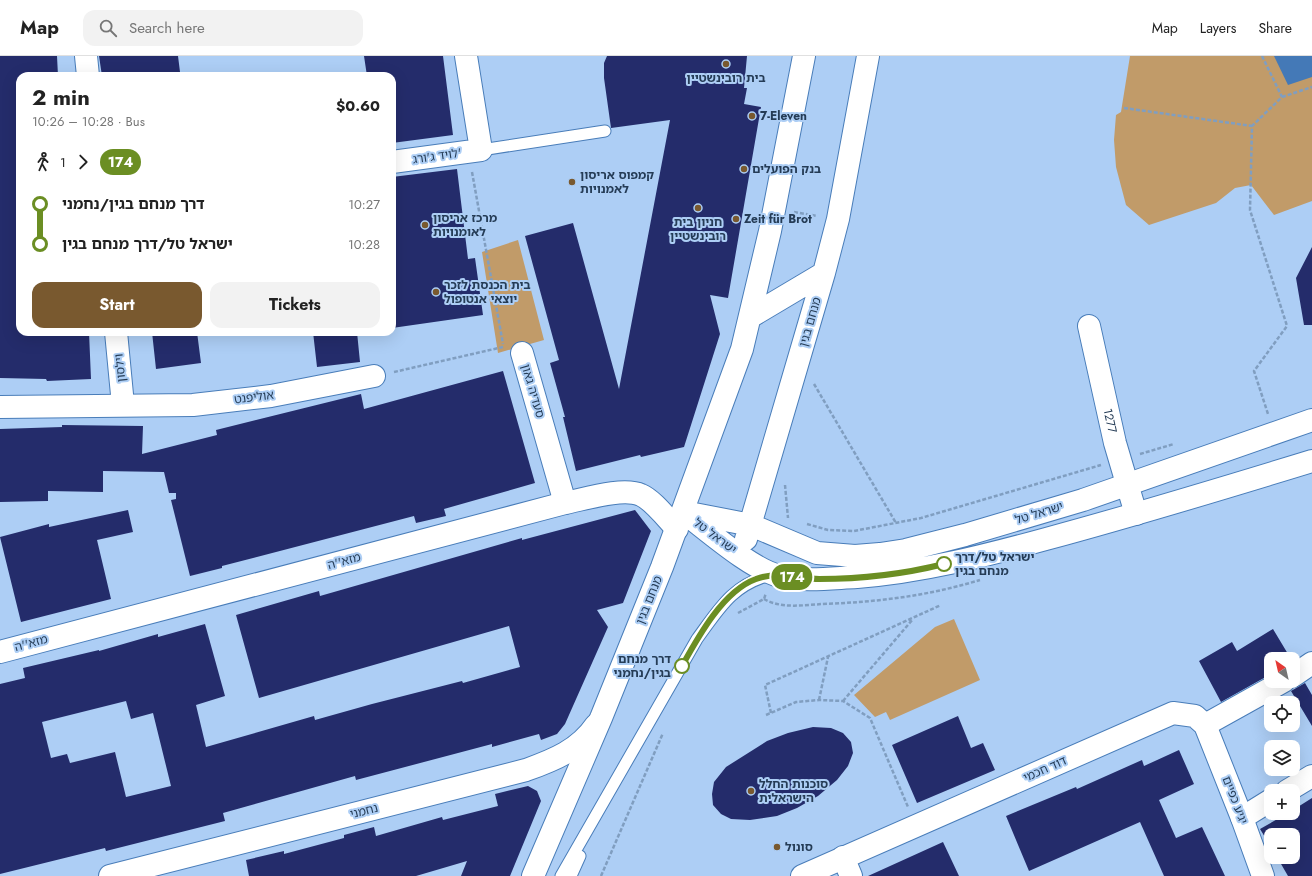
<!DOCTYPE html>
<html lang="en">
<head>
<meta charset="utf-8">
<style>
	:root { --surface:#fff; --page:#f2f2f2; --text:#222; --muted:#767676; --line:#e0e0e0; --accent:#79592f }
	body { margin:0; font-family:Jost,"Noto Sans Hebrew",sans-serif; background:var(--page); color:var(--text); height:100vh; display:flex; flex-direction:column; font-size:15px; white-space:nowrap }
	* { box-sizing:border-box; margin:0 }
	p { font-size:13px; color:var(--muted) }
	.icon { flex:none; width:22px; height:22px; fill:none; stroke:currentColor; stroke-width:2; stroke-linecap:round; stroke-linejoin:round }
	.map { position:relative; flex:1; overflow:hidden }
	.details { position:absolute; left:16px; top:16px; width:380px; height:264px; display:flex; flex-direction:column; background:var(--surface); border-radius:12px; box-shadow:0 4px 16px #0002 }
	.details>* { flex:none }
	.badge { padding:0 8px; border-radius:13px; font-size:14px; line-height:26px }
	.needle { width:26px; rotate:326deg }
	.fabs { position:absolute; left:1264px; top:596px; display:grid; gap:8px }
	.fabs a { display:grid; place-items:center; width:36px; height:36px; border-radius:8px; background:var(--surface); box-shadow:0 4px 16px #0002; font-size:20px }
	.map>.badge { position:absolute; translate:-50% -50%; box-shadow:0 0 0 2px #fff }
	.legs { display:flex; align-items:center; gap:6px; height:44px; padding:0 16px; font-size:13px }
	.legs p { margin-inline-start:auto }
	.overview { display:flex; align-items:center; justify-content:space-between; height:68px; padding:0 16px }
	h1 { font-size:22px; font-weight:700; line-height:30px }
	.action { display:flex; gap:8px; margin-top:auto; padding:8px 16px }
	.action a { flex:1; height:46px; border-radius:12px; background:var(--accent); color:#fff; font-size:16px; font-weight:700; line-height:46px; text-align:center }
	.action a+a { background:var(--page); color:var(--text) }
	ul { padding:0 16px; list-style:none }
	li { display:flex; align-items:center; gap:14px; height:40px; font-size:15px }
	li i { display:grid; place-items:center; width:6px; height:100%; margin:0 5px; background:currentColor }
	li i::after { content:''; width:10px; height:10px; margin:-5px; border:3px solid; border-radius:50%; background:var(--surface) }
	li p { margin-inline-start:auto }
	li:first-child i { background:linear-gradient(#0000 50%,currentColor 0) }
	li:last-child i { background:linear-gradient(currentColor 50%,#0000 0) }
	header { display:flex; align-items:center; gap:24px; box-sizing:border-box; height:56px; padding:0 20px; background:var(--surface); border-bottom:1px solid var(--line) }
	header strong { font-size:19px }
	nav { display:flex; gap:22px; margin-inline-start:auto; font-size:14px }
	.search { width:280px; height:36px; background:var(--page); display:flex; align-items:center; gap:10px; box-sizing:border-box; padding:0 14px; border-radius:12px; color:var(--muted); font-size:15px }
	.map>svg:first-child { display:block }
	.green { fill:#c19b69 }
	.water { fill:#4479b7 }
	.building { fill:#242c6b; fill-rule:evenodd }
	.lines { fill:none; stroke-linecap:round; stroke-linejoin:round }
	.lane-casing { stroke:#497db9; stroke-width:13 }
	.street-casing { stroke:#497db9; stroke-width:24 }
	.secondary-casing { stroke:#497db9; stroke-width:24 }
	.path { stroke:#809ec0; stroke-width:2.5; stroke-dasharray:4 2; stroke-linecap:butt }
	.lane { stroke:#fff; stroke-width:11 }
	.street { stroke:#fff; stroke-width:22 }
	.secondary { stroke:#fff; stroke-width:22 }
	.line-1-casing { stroke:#fff; stroke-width:9 }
	.line-1 { stroke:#6b8e23; stroke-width:6 }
	.poi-dot { fill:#79592f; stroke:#adcef5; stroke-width:1.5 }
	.stop-1-dot { fill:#fff; stroke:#6b8e23; stroke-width:2 }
	.labels { text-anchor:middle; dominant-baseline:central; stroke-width:4; stroke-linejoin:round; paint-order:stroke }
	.poi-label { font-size:12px; font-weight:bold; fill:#253c56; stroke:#adcef5; text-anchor:start }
	.street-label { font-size:12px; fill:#253c56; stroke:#adcef5 }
	.stop-label { font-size:12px; font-weight:bold; fill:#253c56; stroke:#adcef5; text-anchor:start }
</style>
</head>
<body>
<header>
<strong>Map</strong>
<div class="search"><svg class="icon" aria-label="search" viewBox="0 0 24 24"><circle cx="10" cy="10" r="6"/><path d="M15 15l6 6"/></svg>Search here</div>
<nav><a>Map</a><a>Layers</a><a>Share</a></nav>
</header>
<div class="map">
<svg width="1312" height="820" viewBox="0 0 1312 820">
	<rect width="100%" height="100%" fill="#adcef5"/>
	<!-- green -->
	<path class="green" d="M 1130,0 L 1312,0 L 1312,145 L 1274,159 L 1251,129 L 1235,132 L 1216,147 L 1149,169 L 1126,149 L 1116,111 L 1114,84 L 1116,59 L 1121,56 Z
		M 518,184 L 544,284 L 498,297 L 482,196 Z
		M 954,563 L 980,624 L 890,664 L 886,656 L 875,661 L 854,639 L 935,571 Z"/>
	<!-- water -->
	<path class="water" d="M 1274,0 L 1312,0 L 1312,21 L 1288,29 Z"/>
	<!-- building -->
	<path class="building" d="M 0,0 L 57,0 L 58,20 L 20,20 L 20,276 L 89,276 L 91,323 L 47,325 L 46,323 L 0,322 Z
		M 99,0 L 178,0 L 180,16 L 149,20 L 102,20 Z
		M 364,0 L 443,0 L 453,79 L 392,87 L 392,20 L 367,20 Z
		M 607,0 L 747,0 L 744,32 L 747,32 L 744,48 L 761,51 L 728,242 L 710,239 L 720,278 L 684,391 L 641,401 L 640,399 L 576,415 L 563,361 L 565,361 L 550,307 L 559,304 L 525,180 L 573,167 L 619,333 L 670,64 L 611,72 L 604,22 L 604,7 Z
		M 457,113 L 468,203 L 475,202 L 483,259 L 392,272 L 392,121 Z
		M 1312,191 L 1312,269 L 1304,269 L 1296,222 Z
		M 152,276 L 197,276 L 201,307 L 156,313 Z
		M 313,276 L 357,276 L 360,306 L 317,311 Z
		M 503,315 L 535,427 L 444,453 L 446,460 L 416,467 L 414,460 L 222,510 L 222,512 L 190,520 L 171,444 L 176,443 L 176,437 L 169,437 L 164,416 L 103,415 L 103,436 L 48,435 L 48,445 L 0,446 L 0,373 L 62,371 L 62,369 L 143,370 L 142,398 L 217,379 L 216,374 L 361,338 L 364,353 Z
		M 128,454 L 133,476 L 97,484 L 111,543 L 21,566 L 0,481 L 49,468 L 49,471 Z
		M 635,454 L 651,475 L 623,547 L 597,554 L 608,571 L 565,668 L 557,678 L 541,684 L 539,678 L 492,691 L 492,688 L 356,724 L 355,720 L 223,757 L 225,765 L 106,795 L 105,792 L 0,818 L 0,628 L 25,622 L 23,612 L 99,594 L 99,595 L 158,578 L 158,581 L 205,568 L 225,640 L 196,649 L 206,691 L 314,660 L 315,664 L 372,648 L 462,625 L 463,627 L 520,611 L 509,570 L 259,642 L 236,559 L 319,535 L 320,540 L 522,482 L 522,484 ZM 126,645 L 131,663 L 153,657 L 171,730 L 126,741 L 115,696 L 70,707 L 67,698 L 51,702 L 42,666 Z
		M 1273,573 L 1291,603 L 1271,603 L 1271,618 L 1221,646 L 1199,605 L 1232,586 L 1237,595 Z
		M 1305,627 L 1312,639 L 1312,670 L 1291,635 Z
		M 958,660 L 971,692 L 983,687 L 995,714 L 917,747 L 892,689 Z
		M 813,671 L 831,672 L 843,677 L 851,686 L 853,697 L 848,710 L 837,724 L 818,740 L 797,752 L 777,760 L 750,764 L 731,763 L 721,758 L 713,749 L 712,738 L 714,726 L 726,711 L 767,685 L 788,677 Z
		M 1179,694 L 1194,728 L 1159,744 L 1176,782 L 1202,771 L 1225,820 L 1164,820 L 1140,766 L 1029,815 L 1006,760 L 1076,731 L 1077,733 L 1142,704 L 1144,710 Z
		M 528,730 L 537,735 L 541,745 L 510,820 L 461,820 L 467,805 L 416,820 L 249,820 L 246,804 L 284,795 L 284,798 L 344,782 L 344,779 L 374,771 L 376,780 L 442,761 L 443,764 L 498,750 L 495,738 Z
		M 1312,742 L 1312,820 L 1288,820 L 1277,801 L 1293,801 L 1293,779 L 1271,779 L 1271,791 L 1260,773 L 1288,757 L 1293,757 L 1293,754 Z
		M 943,786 L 959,820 L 868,820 Z"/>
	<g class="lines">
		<!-- lane casing -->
		<g class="lane-casing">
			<path id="lane" d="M 481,94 L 605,75
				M 561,820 L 697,583 C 719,553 732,529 770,519
				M 571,820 L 580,800"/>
		</g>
		<!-- street casing -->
		<g class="street-casing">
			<g id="street">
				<path d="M 86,0 L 88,20"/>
				<path d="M 392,106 L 481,94 L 466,0"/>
				<path id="s1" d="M 1089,270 L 1115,387 L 1136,458"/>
				<path d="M 116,276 L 123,349"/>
				<path d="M 522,297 L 565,447"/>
				<path d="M 0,351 L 193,349 L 271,340 L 374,320"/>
				<path d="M 0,596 L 565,447 C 585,443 623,431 641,439 C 653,444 668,464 677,473"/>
				<path d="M 1293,620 L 1312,607"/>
				<path d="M 1205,669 L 1284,625"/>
				<path d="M 1287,735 L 1312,720"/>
				<path d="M 1242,762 L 1271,744"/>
				<path d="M 843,801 L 851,820"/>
				<path d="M 110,820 L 526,714 C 554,704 579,694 596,669"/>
				<path d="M 802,820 L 1173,657 L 1195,660 L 1205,669 L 1242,762 L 1263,820"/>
			</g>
		</g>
		<!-- secondary casing -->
		<g class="secondary-casing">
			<path id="secondary" d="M 750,261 L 824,217
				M 683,456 C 707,474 752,514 780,520 C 804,526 833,522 857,521 C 921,516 984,500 1046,483 C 1135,459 1224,432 1312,405
				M 689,457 L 751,469 L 817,497 L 855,500 L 880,498 L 906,494 L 965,479 L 1083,444 L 1312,364
				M 746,483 L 824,217 L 838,163 L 868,0
				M 533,820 L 601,662 L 662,511 L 742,293 L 770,175 L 804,0"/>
		</g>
		<!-- path -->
		<path class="path" d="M 1262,0 L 1282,41 L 1252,70 L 1250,154 L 1287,270 L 1254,315 L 1268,358
			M 1282,41 L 1312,31
			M 1124,52 L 1252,70
			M 472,116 L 503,288
			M 794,156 L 817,160
			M 394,316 L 503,291
			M 814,328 L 896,467
			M 1140,398 L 1174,388
			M 785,429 L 788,462
			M 807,468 L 828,474 L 854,475 L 921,462 L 1101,409
			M 764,543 C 781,553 804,549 823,548 C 878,546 927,540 980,524
			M 738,557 L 764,543 L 766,537
			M 819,644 L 828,601
			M 843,645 L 913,563
			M 771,657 L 765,629 L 941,549
			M 766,659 L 796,646 L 819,644 L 843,645 L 870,662 L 908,751
			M 601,820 L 663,677"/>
		<!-- lane -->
		<use href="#lane" class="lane"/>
		<!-- street -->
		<use href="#street" class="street"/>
		<!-- secondary -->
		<use href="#secondary" class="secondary"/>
	</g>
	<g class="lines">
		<!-- line-1 casing -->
		<g class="line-1-casing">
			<path id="line-1" d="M 682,610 C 698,581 723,535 756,523 C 776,515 798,522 819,523 C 860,523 904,518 944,508"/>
		</g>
		<!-- line-1 -->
		<use href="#line-1" class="line-1"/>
	</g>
	<!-- markers -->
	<g class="poi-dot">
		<circle cx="726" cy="8" r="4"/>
		<circle cx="752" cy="60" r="4"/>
		<circle cx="744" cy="113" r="4"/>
		<circle cx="572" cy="126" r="4"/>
		<circle cx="698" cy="152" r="4"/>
		<circle cx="736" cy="163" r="4"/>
		<circle cx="425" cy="169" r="4"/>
		<circle cx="436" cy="236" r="4"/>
		<circle cx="751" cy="735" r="4"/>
		<circle cx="777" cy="791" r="4"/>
	</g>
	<g class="stop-1-dot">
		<circle cx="944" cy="508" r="7"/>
		<circle cx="682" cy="610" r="7"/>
	</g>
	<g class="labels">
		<!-- poi labels -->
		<g class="poi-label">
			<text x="726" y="22" text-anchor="middle">בית רובינשטיין</text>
			<text x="760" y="60">7-Eleven</text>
			<text x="752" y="113">בנק הפועלים</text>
			<text x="580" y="119">קמפוס אריסון<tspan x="580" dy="14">לאמנויות</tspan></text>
			<text x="433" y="162">מרכז אריסון<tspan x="433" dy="14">לאומנויות</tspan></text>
			<text x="744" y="163">Zeit für Brot</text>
			<text x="698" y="166" text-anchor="middle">חניון בית<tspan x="698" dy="14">רובינשטיין</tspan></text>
			<text x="444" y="229">בית הכנסת לזכר<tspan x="444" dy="14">יוצאי אנטופול</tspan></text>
			<text x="759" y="728">סוכנות החלל<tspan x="759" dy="14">הישראלית</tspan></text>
			<text x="785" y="791">סונול</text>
		</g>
		<!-- street labels -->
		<g class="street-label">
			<text transform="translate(437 100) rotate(-8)">לויד ג'ורג'</text>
			<text transform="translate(810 266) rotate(-74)">מנחם בגין</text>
			<text transform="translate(120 312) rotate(-96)">וילסון</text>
			<text transform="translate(533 335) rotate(74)">סעדיה גאון</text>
			<text transform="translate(254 341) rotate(-7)">אוליפנט</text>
			<text stroke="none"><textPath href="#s1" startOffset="97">1277</textPath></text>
			<text transform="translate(1039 457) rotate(-17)">ישראל טל</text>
			<text transform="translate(715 480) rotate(37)">ישראל טל</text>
			<text transform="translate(344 505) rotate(-15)">מזא''ה</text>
			<text transform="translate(649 544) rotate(-68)">מנחם בגין</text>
			<text transform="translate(31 587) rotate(-15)">מזא''ה</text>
			<text transform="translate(1045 713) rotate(-24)">דוד חכמי</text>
			<text transform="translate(1235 744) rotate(69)">יגיע כפיים</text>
			<text transform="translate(364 755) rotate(-14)">נחמני</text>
		</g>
		<!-- stop labels -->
		<g class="stop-label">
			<text x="955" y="501">ישראל טל/דרך<tspan x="955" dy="14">מנחם בגין</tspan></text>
			<text x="671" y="603" text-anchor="end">דרך מנחם<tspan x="671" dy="14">בגין/נחמני</tspan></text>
		</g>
	</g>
</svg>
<div class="fabs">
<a><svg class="needle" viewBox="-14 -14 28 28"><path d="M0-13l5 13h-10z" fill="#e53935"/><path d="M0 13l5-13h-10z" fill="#767676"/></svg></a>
<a><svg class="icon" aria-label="locate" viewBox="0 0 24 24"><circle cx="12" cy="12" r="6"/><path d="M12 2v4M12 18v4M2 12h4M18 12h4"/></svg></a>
<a><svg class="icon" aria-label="layers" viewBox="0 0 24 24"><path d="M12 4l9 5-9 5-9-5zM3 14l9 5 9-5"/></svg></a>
<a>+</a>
<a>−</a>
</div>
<b class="badge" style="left:792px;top:521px;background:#6b8e23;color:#fff">174</b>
<section class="details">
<div class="overview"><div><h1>2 min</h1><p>10:26 – 10:28 · Bus</p></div><b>$0.60</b></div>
<div class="legs"><svg class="icon" aria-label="walk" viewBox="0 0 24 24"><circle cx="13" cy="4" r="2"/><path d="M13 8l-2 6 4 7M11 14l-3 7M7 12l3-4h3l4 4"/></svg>1<svg class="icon" aria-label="forward" viewBox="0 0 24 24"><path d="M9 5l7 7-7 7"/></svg><b class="badge" style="background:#6b8e23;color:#fff">174</b></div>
<ul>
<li><i style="color:#6b8e23"></i><b>דרך מנחם בגין/נחמני</b><p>10:27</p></li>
<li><i style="color:#6b8e23"></i><b>ישראל טל/דרך מנחם בגין</b><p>10:28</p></li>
</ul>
<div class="action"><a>Start</a><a>Tickets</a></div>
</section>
</div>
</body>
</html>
